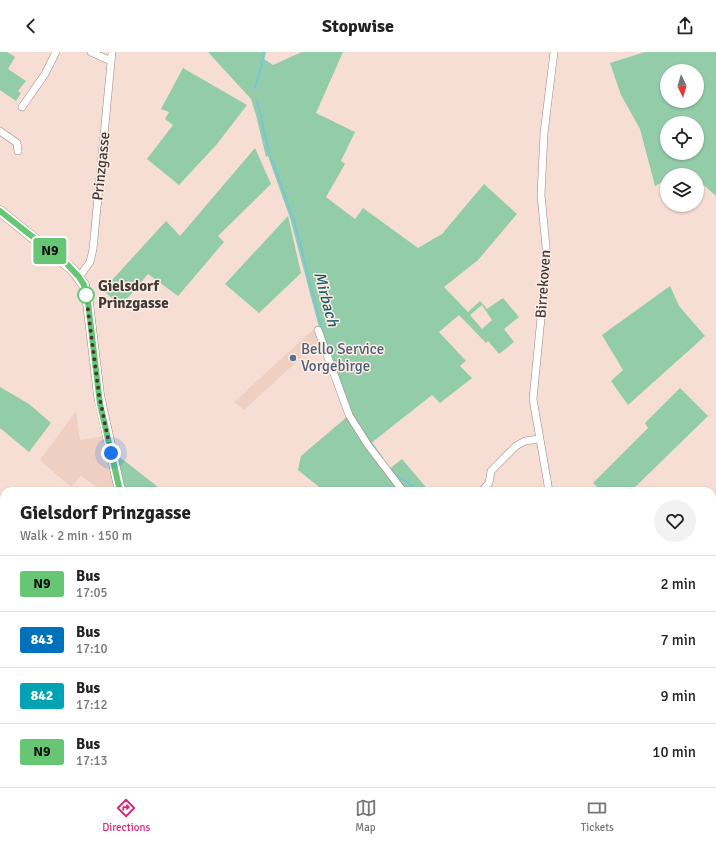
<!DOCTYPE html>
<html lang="en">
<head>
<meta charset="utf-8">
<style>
	:root { --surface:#fff; --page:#f2f2f2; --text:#222; --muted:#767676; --line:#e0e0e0; --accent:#db2777 }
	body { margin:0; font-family:Signika,sans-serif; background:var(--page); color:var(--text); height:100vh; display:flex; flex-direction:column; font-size:15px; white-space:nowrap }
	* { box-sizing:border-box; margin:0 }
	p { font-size:13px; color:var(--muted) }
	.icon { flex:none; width:22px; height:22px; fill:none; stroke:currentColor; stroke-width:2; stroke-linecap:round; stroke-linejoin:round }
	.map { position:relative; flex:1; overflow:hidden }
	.drawer { position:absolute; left:0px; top:435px; width:716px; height:300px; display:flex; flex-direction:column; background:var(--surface); border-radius:12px 12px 0 0; box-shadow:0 1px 3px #0004 }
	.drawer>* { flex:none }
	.badge { padding:0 8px; border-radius:3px; font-size:14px; line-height:26px }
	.needle { width:26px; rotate:175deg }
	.tools { position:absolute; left:660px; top:12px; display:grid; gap:8px }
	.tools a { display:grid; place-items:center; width:44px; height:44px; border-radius:50%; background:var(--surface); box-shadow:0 1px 3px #0004; font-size:20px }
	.you { position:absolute; width:20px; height:20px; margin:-10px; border:3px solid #fff; border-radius:50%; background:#1a73e8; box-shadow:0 0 0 6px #1a73e833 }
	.map>.badge { position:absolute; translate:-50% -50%; box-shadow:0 0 0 2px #fff }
	.round { display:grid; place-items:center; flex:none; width:42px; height:42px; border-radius:21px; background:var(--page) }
	.head { display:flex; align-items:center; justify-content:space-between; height:68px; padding:0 20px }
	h1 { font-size:19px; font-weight:700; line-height:30px }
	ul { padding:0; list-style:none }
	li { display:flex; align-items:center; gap:12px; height:56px; padding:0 20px; border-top:1px solid var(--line) }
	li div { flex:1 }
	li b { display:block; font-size:15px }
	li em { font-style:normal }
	li .badge { min-width:44px; font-weight:700; text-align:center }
	header { display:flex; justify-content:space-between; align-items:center; height:52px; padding:0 20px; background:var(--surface); font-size:18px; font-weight:700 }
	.tabs { display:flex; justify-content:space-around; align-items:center; height:56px; border-top:1px solid var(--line); background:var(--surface); font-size:11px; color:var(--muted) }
	.tabs a { display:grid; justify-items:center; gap:2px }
	.tabs .selected { color:var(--accent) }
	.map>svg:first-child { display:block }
	.built { fill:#eecfc2 }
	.green { fill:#92cca8; fill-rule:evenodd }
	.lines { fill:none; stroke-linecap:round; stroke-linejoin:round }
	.stream { stroke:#78c5d6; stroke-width:2 }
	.street-casing { stroke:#9e887f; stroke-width:8 }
	.secondary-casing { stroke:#9e887f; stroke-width:11 }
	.street { stroke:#fff; stroke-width:7 }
	.secondary { stroke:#fff; stroke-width:10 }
	.line-casing { stroke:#fff; stroke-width:9 }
	.line { stroke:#66c674; stroke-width:6 }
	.walk { stroke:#433a36; stroke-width:4; stroke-dasharray:0 7.2 }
	.stop-dot { fill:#fff; stroke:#66c674; stroke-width:2 }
	.service-dot { fill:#5c6f8a; stroke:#fceee7; stroke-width:1.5 }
	.labels { text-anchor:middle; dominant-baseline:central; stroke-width:3; stroke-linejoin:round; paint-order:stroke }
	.street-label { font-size:15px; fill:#433a36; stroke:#fceee7 }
	.stop-label { font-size:15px; font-weight:bold; fill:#433a36; stroke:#fceee7; text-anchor:start }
	.service-label { font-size:15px; fill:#4e5e75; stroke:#fceee7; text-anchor:start }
	.water-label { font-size:16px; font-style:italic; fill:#1e5d6a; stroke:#fceee7 }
</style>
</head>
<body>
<header><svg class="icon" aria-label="back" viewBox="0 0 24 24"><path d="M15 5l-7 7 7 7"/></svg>Stopwise<svg class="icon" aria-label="share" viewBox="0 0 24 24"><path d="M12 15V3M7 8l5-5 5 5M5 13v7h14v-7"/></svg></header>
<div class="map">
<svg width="716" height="735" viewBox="0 0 716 735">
	<rect width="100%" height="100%" fill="#f6ded4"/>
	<!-- built -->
	<path class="built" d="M 316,275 L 320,288 L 244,358 L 234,350 Z
		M 76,359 L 80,388 L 104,384 L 117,439 L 103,439 L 81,424 L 71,435 L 40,408 Z"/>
	<!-- green -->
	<path class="green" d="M 0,0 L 7,0 L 15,5 L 8,17 L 26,29 L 18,39 L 21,41 L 16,49 L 0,38 Z
		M 208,0 L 265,0 L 264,7 L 273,13 L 302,0 L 343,0 L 316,61 L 355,80 L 341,109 L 345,112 L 326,145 L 355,167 L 363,156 L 418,196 L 442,182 L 484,132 L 517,162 L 478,208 L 444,235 L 468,260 L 480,249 L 487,257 L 503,246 L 519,265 L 504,277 L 514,290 L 499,302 L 488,289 L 486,291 L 459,263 L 439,280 L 466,309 L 460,314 L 472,326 L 440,351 L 432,343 L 370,392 L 351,364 L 320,279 L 290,166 L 268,104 L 266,105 L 256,63 L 251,47 ZM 482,253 L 492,268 L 482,277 L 470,263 Z
		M 645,0 L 716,0 L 716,144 L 705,134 L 697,132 L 697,123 L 667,123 L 667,127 L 655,134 L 640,77 L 621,43 L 610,11 ZM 667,19 L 697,19 L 697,49 L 667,49 ZM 667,71 L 697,71 L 697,101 L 667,101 Z
		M 183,16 L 247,53 L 217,92 L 179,133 L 147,107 L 173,73 L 165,67 L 169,60 L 161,57 Z
		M 255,96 L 271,132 L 218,184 L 224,190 L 178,244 L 148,222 L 121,254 L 103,238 L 166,169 L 180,184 Z
		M 288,164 L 301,221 L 259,261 L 225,232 Z
		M 670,234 L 679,254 L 705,284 L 628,353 L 611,329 L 623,318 L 602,283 Z
		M 0,335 L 29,352 L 51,371 L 29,400 L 0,376 Z
		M 680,336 L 708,364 L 631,439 L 601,439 L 593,431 L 648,376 L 645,371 Z
		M 348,364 L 401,439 L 324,439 L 298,418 L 301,404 Z
		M 117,403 L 163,439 L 128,439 L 125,436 Z
		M 402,407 L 429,439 L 404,439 L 388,418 Z
		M 712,528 L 716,532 L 716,584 L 712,589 L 712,550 L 715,551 L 712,549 Z
		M 4,589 L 4,638 L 0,635 L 0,594 Z"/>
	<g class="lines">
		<!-- stream -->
		<path class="stream" d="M 255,36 L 265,0
			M 257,48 L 269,100
			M 271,105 L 295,172 L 323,282 L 330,301
			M 360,375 L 382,406
			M 394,422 L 421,439"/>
		<!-- street casing -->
		<g class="street-casing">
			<path id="street" d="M 91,0 L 111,9
				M 22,55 L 45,22 L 56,0
				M 0,79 L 17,91 L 18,99
				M 79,225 L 90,210 L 93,197 L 112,0
				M 318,278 L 349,363 L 368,393 L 403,439
				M 482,439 L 489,431 L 491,419 L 516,394 L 525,389 L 539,387
				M 549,439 L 533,347 L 547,205 L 541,143 L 544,81 L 554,0
				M 712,478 L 716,473
				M 712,593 L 716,588
				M 0,641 L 4,644
				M 712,656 L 716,651
				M 124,731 L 130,735
				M 287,731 L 292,735
				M 699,731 L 702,735
				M 300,735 L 304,731
				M 425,735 L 431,731
				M 574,735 L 575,731"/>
		</g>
		<!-- secondary casing -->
		<g class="secondary-casing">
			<path id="secondary" d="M 0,159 L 73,218 L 84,233 L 88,251 L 99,343 L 120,439
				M 207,731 L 209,735"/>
		</g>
		<!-- street -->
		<use href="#street" class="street"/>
		<!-- secondary -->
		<use href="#secondary" class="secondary"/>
	</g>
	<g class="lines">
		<!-- line casing -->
		<g class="line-casing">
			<path id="line" d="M 0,159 L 66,211 L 79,225 L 84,233 L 88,250 L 100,352 L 120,439"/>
		</g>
		<!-- line -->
		<use href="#line" class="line"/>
		<!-- walk -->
		<path class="walk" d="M 86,243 L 99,343 L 111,401"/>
	</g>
	<!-- markers -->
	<circle class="stop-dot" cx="86" cy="243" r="8"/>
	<circle class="service-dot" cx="293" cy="306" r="4"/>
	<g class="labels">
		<!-- street labels -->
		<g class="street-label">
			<text transform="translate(101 114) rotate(-84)">Prinzgasse</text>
			<text transform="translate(543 232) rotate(-86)">Birrekoven</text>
		</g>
		<!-- stop labels -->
		<g class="stop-label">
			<text x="98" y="234">Gielsdorf<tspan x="98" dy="17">Prinzgasse</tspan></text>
		</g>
		<!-- service labels -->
		<g class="service-label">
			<text x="301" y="297">Bello Service<tspan x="301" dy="17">Vorgebirge</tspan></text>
		</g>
		<!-- water labels -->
		<g class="water-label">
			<text transform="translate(326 247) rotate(75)">Mirbach</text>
		</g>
	</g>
</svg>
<div class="tools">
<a><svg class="needle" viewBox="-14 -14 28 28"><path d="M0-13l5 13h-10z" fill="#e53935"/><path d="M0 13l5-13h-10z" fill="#767676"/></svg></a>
<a><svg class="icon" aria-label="locate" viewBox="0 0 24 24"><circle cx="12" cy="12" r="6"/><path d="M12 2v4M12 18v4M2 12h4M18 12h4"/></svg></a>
<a><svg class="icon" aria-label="layers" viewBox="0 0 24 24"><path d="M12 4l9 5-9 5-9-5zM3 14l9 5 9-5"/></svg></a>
</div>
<div class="you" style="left:111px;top:401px"></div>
<b class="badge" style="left:50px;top:199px;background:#66c674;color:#111">N9</b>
<section class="drawer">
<div class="head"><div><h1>Gielsdorf Prinzgasse</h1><p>Walk · 2 min · 150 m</p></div><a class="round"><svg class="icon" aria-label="heart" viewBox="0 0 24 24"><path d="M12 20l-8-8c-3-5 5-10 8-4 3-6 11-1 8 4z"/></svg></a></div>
<ul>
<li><span class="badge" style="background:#66c674;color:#111">N9</span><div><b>Bus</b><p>17:05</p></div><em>2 min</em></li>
<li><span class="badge" style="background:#0072bc;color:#fff">843</span><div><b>Bus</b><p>17:10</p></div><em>7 min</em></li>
<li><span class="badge" style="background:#00a3b4;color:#fff">842</span><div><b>Bus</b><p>17:12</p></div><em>9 min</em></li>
<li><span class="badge" style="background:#66c674;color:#111">N9</span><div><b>Bus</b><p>17:13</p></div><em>10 min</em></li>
</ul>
</section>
</div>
<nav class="tabs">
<a class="selected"><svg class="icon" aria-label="directions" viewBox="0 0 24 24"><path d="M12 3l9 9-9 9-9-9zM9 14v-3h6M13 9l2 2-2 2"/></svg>Directions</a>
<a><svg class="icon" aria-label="map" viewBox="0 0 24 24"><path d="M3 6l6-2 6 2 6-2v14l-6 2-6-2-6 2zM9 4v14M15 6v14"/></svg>Map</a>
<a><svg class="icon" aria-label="tickets" viewBox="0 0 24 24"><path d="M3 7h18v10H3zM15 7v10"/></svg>Tickets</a>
</nav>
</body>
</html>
